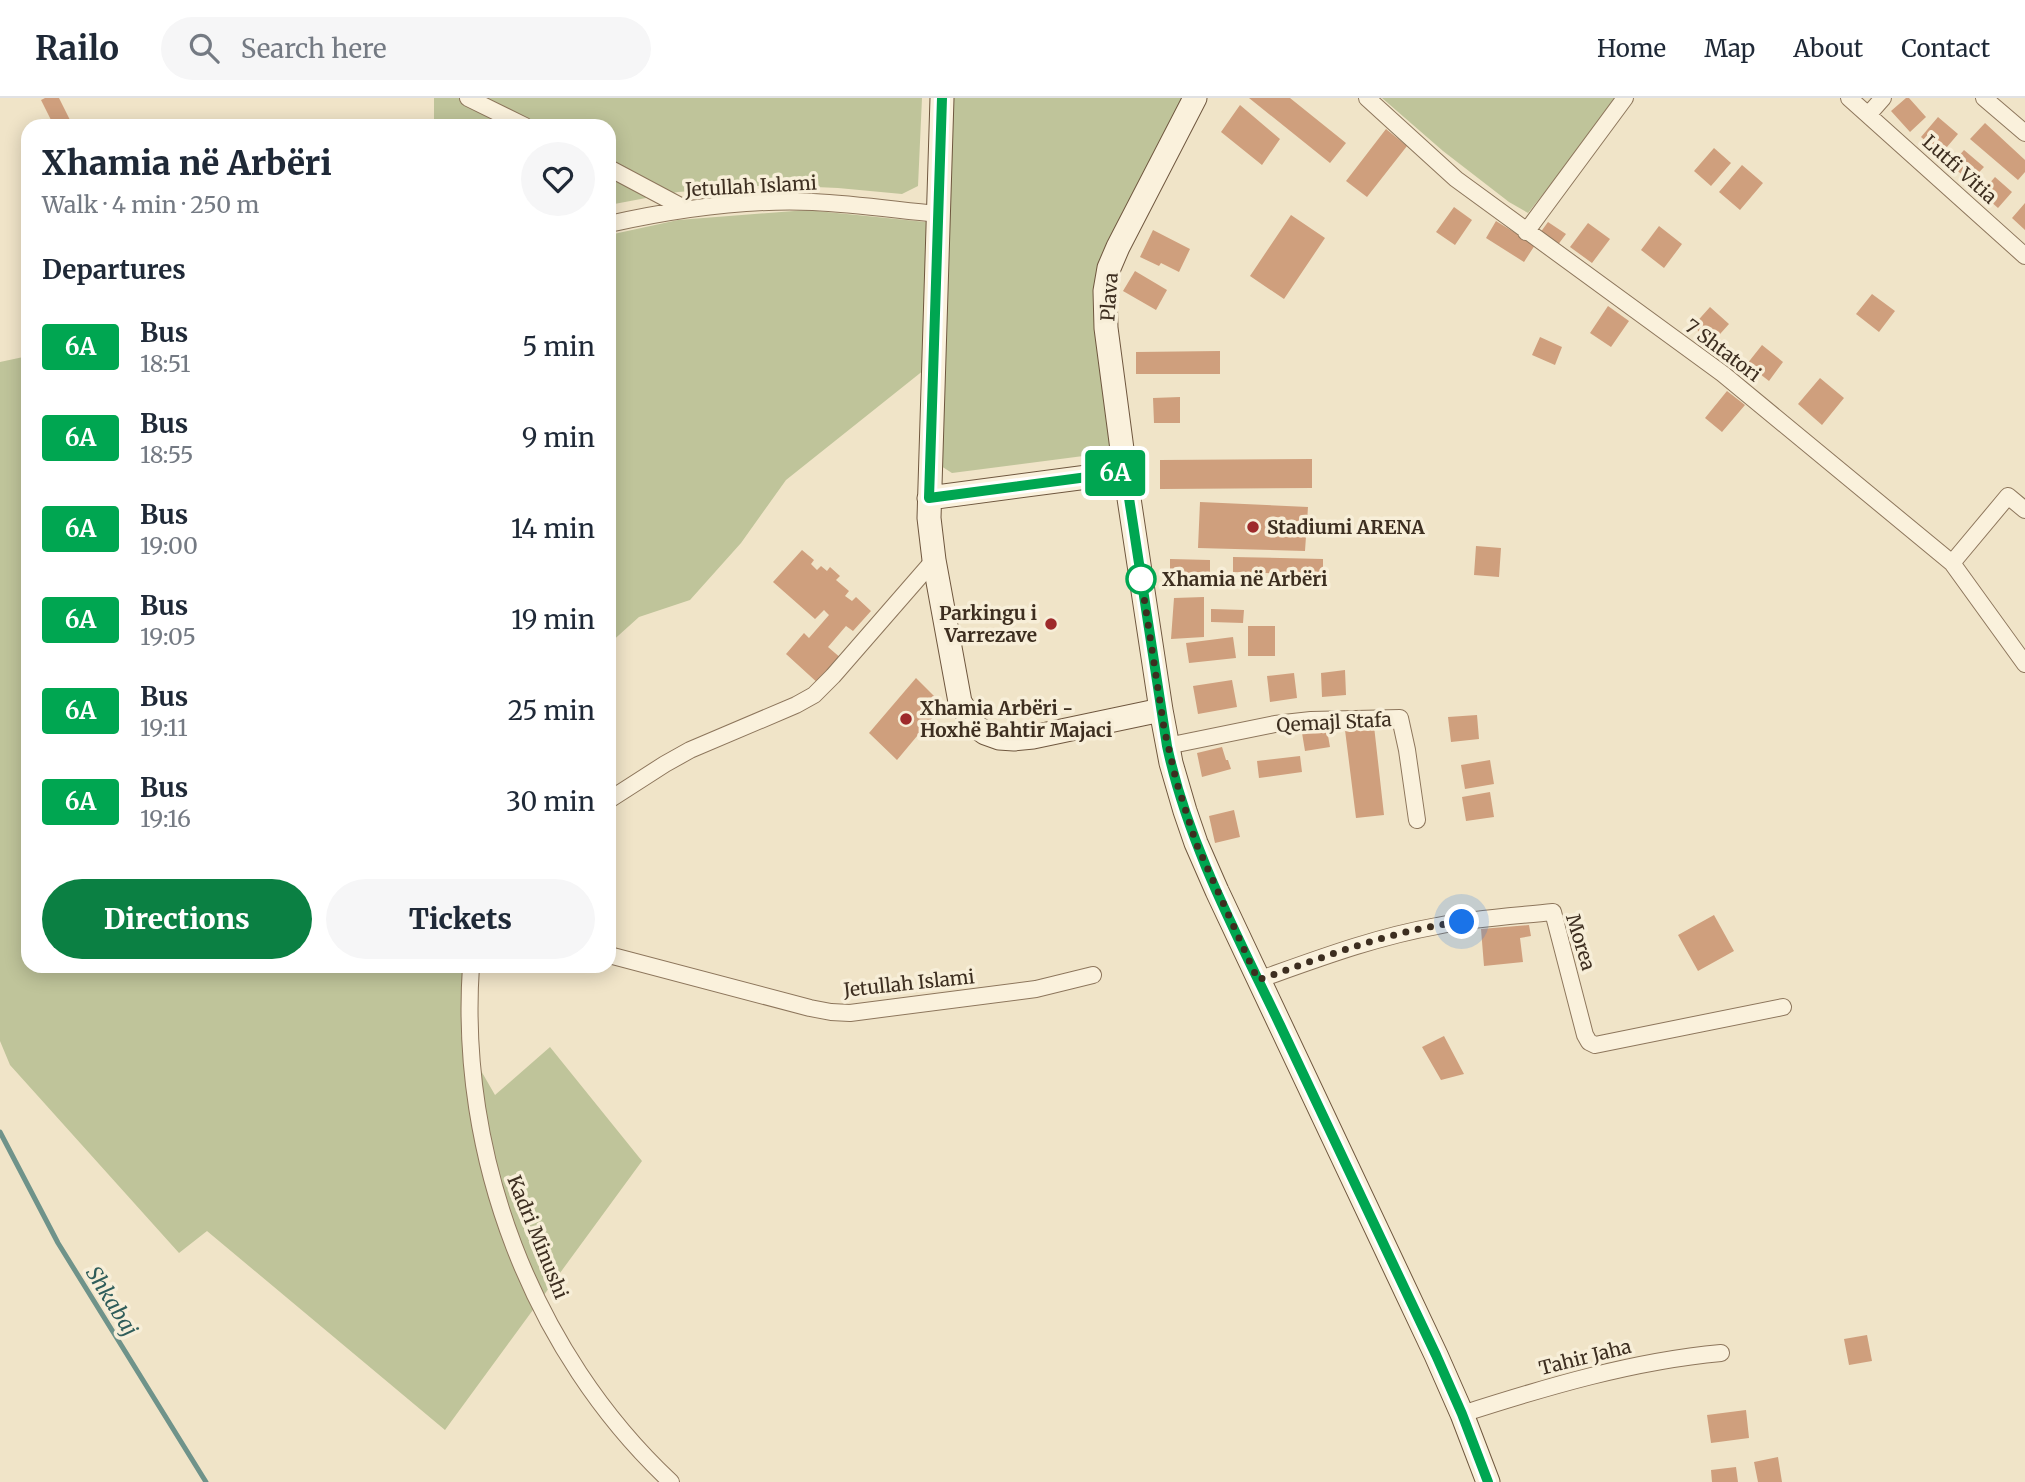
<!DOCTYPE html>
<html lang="en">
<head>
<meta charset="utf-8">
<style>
	:root { --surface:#fff; --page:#f6f6f7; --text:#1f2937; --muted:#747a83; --line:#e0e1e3; --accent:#0b8043 }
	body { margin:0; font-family:Merriweather,serif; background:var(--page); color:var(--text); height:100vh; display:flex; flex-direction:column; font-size:26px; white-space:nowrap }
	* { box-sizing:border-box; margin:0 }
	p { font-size:23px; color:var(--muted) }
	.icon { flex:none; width:38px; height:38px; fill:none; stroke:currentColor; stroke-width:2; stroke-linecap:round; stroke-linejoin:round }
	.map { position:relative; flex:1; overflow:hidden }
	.side { position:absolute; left:21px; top:21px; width:595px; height:854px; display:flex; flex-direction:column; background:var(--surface); border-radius:21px; box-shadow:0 4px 18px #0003 }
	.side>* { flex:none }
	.badge { padding:0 14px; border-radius:5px; font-size:24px; line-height:46px }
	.you { position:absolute; width:35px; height:35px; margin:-18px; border:5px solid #fff; border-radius:50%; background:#1a73e8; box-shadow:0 0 0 10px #1a73e833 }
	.map>.badge { position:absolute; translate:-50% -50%; box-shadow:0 0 0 4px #fff }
	h2 { padding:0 21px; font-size:26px; line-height:63px }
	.round { display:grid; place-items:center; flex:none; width:74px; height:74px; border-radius:37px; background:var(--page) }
	.summary { display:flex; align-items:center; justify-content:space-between; height:119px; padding:0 21px }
	h1 { font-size:33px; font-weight:800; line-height:52px }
	.action { display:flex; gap:14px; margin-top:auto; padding:14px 21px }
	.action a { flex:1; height:80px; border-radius:42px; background:var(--accent); color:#fff; font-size:28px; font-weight:800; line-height:80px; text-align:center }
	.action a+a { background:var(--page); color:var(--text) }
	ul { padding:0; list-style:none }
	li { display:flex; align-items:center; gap:21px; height:91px; padding:0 21px }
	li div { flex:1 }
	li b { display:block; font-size:26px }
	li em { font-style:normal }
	li .badge { min-width:77px; font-weight:700; text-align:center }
	header { display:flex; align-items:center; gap:42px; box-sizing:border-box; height:98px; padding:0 35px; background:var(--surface); border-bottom:2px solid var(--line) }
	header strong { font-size:33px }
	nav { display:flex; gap:38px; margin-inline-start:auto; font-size:24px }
	.search { width:490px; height:63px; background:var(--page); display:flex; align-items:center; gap:18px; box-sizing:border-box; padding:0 24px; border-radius:38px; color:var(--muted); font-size:26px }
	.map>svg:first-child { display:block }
	.cemetery { fill:#bfc49a }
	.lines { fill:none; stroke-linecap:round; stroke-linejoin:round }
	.stream { stroke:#6f938a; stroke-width:5 }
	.building { fill:#cf9f7d }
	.street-casing { stroke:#8d765c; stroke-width:18 }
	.secondary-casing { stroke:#6f573f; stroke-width:25 }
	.street { stroke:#faf1dc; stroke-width:16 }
	.secondary { stroke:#faf1dc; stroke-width:23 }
	.line-casing { stroke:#fff; stroke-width:16 }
	.line { stroke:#00a651; stroke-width:10 }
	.walk { stroke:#3d2e20; stroke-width:7; stroke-dasharray:0 12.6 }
	.poi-dot { fill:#9e2a2b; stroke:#f7eed8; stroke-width:2.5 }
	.stop-dot { fill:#fff; stroke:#00a651; stroke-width:3.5 }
	.labels { text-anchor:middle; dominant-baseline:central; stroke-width:7; stroke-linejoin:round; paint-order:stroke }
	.street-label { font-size:19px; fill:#3d2e20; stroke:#f7eed8 }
	.poi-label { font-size:19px; font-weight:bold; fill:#3d2e20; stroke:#f7eed8; text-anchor:start }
	.stop-label { font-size:19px; font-weight:bold; fill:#3d2e20; stroke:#f7eed8; text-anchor:start }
	.water-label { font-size:21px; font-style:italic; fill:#2f5d5a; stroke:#f7eed8 }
</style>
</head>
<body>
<header>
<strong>Railo</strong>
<div class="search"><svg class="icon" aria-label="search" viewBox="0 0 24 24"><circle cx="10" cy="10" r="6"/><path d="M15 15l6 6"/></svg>Search here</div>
<nav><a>Home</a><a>Map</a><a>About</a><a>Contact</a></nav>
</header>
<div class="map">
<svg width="2025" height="1384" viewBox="0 0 2025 1384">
	<rect width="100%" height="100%" fill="#f0e4c8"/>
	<!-- cemetery -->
	<path class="cemetery" d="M 434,0 L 922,0 L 918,88 L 902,96 L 838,90 L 771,87 L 678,94 L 609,107 L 609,28 L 434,28 Z
		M 947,0 L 1184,0 L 1159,44 L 1106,156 L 1114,354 L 952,375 L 941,368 Z
		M 1382,0 L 1619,0 L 1528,115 L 1509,104 L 1443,53 Z
		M 807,112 L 926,124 L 924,272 L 786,382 L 741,445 L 690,502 L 639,519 L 609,546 L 609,137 L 678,122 Z
		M 28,258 L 28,868 L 466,868 L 461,938 L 495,997 L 550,949 L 642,1063 L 445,1332 L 207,1133 L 179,1155 L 10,967 L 0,943 L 0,264 Z"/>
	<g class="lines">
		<!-- stream -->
		<path class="stream" d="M 0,1034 L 58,1145 L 206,1384"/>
	</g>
	<!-- building -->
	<path class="building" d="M 45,0 L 59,0 L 73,28 L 54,28 L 41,2 Z
		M 1249,0 L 1290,0 L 1346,45 L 1330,65 Z
		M 1906,0 L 1909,0 L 1926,19 L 1910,34 L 1891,13 Z
		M 1240,7 L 1280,41 L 1262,67 L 1221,34 Z
		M 1938,19 L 1958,36 L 1941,56 L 1921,39 Z
		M 1985,25 L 2025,62 L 2025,74 L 2018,82 L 1970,41 Z
		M 1386,31 L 1407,48 L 1367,99 L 1346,83 Z
		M 1714,50 L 1731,65 L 1711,88 L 1694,73 Z
		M 1964,52 L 1984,69 L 1970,84 L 1951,67 Z
		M 1742,67 L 1763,85 L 1740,112 L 1719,94 Z
		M 1995,79 L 2012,94 L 1998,110 L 1981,95 Z
		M 2025,105 L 2025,132 L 2012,120 Z
		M 1454,109 L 1472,122 L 1455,147 L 1436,134 Z
		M 1291,117 L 1325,140 L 1284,201 L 1250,178 Z
		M 1496,123 L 1535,147 L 1524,164 L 1486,140 Z
		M 1548,124 L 1566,136 L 1557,148 L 1540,135 Z
		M 1588,125 L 1610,141 L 1592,165 L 1570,149 Z
		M 1659,128 L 1682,146 L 1664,170 L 1641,152 Z
		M 1153,132 L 1190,151 L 1179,174 L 1161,165 L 1159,168 L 1140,159 Z
		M 1135,173 L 1167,192 L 1156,212 L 1123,193 Z
		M 1872,196 L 1895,213 L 1879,234 L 1856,216 Z
		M 1608,208 L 1629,223 L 1611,249 L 1590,235 Z
		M 1710,209 L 1729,226 L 1712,245 L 1693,228 Z
		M 1540,239 L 1562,249 L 1555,267 L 1532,257 Z
		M 1762,247 L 1783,264 L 1769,283 L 1747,266 Z
		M 1220,253 L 1220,276 L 1136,276 L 1136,254 Z
		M 1820,280 L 1844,300 L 1822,327 L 1798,306 Z
		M 1727,293 L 1745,307 L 1722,334 L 1705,320 Z
		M 1180,299 L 1180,325 L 1154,325 L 1153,300 Z
		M 1312,361 L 1312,390 L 1160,391 L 1160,362 Z
		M 1200,404 L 1308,409 L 1305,453 L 1198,450 Z
		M 1476,448 L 1501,450 L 1499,479 L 1474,477 Z
		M 802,452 L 814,462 L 811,466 L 817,472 L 821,468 L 827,473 L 830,469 L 840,478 L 836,482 L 849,493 L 845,498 L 852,503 L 856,499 L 871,513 L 853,533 L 846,528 L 828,549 L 842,561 L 820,587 L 786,556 L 804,535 L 809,540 L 829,517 L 824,512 L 815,521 L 773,484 Z
		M 1233,459 L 1323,461 L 1323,477 L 1233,474 Z
		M 1170,461 L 1210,462 L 1210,488 L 1170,488 Z
		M 1204,499 L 1204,539 L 1171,541 L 1174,500 Z
		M 1211,511 L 1244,512 L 1243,525 L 1211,524 Z
		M 1248,528 L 1275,528 L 1275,558 L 1248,558 Z
		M 1233,539 L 1236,560 L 1189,565 L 1186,545 Z
		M 1345,572 L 1346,597 L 1322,599 L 1321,575 Z
		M 1294,575 L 1297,600 L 1270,604 L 1267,578 Z
		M 916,580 L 943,607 L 897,662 L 869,635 Z
		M 1232,582 L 1237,609 L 1198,616 L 1193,588 Z
		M 1477,617 L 1479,641 L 1451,644 L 1448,619 Z
		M 1374,628 L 1384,717 L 1356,720 L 1345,632 Z
		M 1327,632 L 1330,649 L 1305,653 L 1302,635 Z
		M 1222,649 L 1226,662 L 1228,662 L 1231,671 L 1202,679 L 1197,655 Z
		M 1300,658 L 1302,674 L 1259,680 L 1257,663 Z
		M 1490,662 L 1494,686 L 1465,691 L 1461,667 Z
		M 1490,694 L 1494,719 L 1466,723 L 1462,699 Z
		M 1234,712 L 1240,739 L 1215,745 L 1209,718 Z
		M 1714,817 L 1734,853 L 1698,873 L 1678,837 Z
		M 1529,827 L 1531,838 L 1520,840 L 1523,864 L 1484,868 L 1481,831 Z
		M 1444,938 L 1464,976 L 1441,982 L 1422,949 Z
		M 1867,1237 L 1872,1263 L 1849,1267 L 1844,1241 Z
		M 1746,1312 L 1749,1340 L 1711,1345 L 1707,1317 Z
		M 1778,1359 L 1782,1384 L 1758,1384 L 1754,1364 Z
		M 1736,1369 L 1738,1384 L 1712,1384 L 1711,1372 Z"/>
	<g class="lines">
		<!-- street casing -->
		<g class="street-casing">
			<path id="street" d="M 468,0 L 525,28
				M 1367,0 L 1456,81 L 1723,276 L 1952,465 L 2025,566
				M 1849,0 L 1868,17 L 1883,0
				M 1984,0 L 2025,35
				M 1868,17 L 2025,158
				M 609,70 L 686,111
				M 609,126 C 676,111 745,101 813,104 C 855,106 896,112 937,116
				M 1526,134 L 1625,0
				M 1952,465 L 2008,398 L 2025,412
				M 1167,648 L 1275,626 L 1311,622 L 1400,620 L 1407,652 L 1417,722
				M 609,702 L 665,666 L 690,652 L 796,607 L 814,597 L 833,578 L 934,462
				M 609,857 L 810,910 L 831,914 L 850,915 L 1036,891 L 1093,877
				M 471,868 C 458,1057 532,1254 671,1384
				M 1258,882 C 1317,861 1375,839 1437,828 C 1475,820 1515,818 1553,814 L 1585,937 L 1589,944 L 1595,947 L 1783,909
				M 1462,1316 C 1546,1289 1633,1263 1721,1255"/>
		</g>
		<!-- secondary casing -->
		<g class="secondary-casing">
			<path id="secondary" d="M 942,0 L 929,420 L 934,462 L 960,604 L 974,627 L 985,635 L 999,640 L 1014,641 L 1033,639 L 1161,612
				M 1195,0 L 1118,149 L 1109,170 L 1105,193 L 1106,230 L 1125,374 L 1161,612 L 1171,665 L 1185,713 L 1196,745 L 1217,793 L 1436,1257 L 1462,1316 L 1488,1384
				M 929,400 L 1125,374"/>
		</g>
		<!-- street -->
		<use href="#street" class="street"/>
		<!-- secondary -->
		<use href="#secondary" class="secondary"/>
	</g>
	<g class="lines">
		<!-- line casing -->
		<g class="line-casing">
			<path id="line" d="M 942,0 L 929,400 L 1125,374 L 1167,648 C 1188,746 1237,837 1280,927 C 1332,1037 1384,1147 1436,1257 L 1462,1316 L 1488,1384"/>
		</g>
		<!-- line -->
		<use href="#line" class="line"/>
		<!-- walk -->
		<path class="walk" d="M 1141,481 L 1140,473 L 1164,630 L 1176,682 L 1196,745 L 1258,882 C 1325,859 1391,832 1462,824"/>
	</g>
	<!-- markers -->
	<g class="poi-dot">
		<circle cx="1253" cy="429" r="7"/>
		<circle cx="1051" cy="526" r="7"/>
		<circle cx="906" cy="621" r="7"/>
	</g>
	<circle class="stop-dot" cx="1141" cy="481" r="14"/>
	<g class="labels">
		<!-- street labels -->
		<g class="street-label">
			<text transform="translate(1960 71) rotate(42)">Lutfi Vitia</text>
			<text transform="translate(751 88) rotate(-3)">Jetullah Islami</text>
			<text transform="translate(1109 199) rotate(-86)">Plava</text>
			<text transform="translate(1723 252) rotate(37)">7 Shtatori</text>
			<text transform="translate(1334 624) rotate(-3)">Qemajl Stafa</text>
			<text transform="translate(1581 844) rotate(73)">Morea</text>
			<text transform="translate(909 885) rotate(-6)">Jetullah Islami</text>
			<text transform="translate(538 1139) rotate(68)">Kadri Minushi</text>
			<text transform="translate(1585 1259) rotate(-14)">Tahir Jaha</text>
		</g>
		<!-- poi labels -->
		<g class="poi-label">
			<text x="1267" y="429">Stadiumi ARENA</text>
			<text x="1037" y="515" text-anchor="end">Parkingu i<tspan x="1037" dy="22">Varrezave</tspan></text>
			<text x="920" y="610">Xhamia Arbëri -<tspan x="920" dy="22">Hoxhë Bahtir Majaci</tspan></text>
		</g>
		<!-- stop labels -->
		<g class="stop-label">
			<text x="1162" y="481">Xhamia në Arbëri</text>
		</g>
		<!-- water labels -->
		<g class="water-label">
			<text transform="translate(112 1203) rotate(58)">Shkabaj</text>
		</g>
	</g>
</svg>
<div class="you" style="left:1462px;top:824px"></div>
<b class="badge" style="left:1115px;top:375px;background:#00a651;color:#fff">6A</b>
<section class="side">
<div class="summary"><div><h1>Xhamia në Arbëri</h1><p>Walk · 4 min · 250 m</p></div><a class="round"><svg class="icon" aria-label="heart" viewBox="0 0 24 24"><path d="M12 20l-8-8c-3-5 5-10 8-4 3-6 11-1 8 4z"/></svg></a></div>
<h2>Departures</h2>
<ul>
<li><span class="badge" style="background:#00a651;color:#fff">6A</span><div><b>Bus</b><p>18:51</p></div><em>5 min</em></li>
<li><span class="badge" style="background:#00a651;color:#fff">6A</span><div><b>Bus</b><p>18:55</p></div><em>9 min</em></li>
<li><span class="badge" style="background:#00a651;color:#fff">6A</span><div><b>Bus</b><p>19:00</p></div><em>14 min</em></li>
<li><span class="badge" style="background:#00a651;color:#fff">6A</span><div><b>Bus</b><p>19:05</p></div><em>19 min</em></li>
<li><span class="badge" style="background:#00a651;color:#fff">6A</span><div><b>Bus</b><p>19:11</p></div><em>25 min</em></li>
<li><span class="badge" style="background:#00a651;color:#fff">6A</span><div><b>Bus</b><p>19:16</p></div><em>30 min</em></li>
</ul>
<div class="action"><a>Directions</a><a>Tickets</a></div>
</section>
</div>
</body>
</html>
